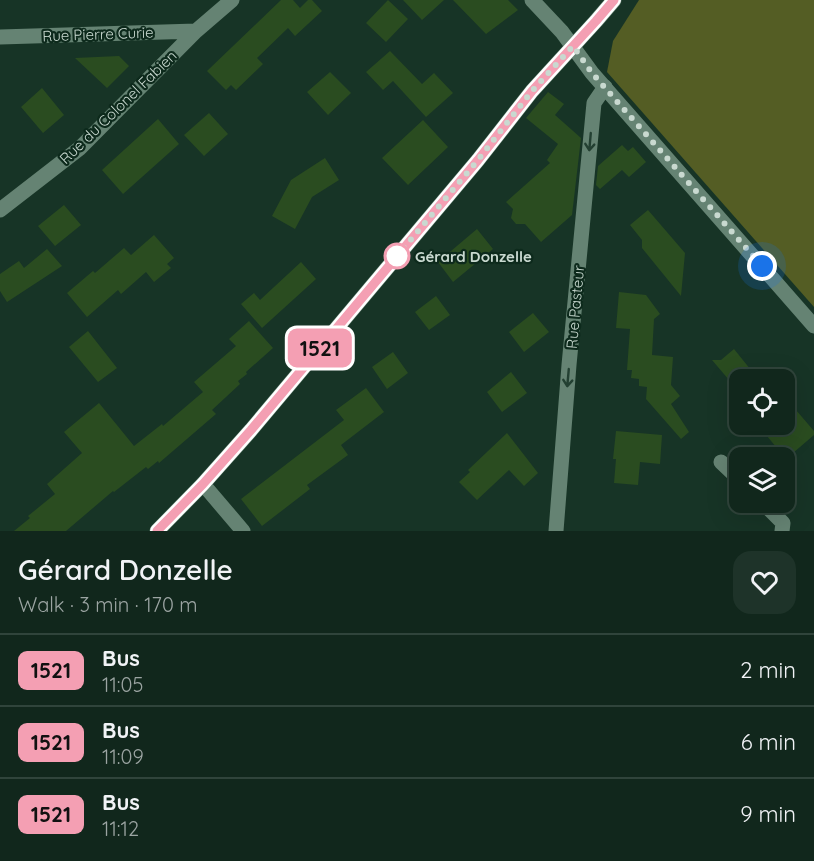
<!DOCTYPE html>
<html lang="en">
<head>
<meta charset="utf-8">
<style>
	:root { --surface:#11271c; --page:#1e3329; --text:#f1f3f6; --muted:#9ca5a3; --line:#30443b }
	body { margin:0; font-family:Quicksand,sans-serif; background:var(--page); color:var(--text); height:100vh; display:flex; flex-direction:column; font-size:22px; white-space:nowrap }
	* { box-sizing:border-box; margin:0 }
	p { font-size:20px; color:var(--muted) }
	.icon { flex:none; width:33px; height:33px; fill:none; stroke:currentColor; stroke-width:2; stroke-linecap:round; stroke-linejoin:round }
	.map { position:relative; height:531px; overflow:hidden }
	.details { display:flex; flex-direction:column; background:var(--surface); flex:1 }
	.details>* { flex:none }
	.badge { padding:0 12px; border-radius:9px; font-size:21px; line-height:39px }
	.tools { position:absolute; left:729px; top:369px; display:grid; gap:12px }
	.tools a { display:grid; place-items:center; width:66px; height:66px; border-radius:12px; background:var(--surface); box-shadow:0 6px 24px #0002,0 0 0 2px var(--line); font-size:30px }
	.you { position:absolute; width:30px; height:30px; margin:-15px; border:4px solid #fff; border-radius:50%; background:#1a73e8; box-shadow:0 0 0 9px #1a73e833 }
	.map>.badge { position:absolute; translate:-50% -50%; box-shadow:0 0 0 3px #fff }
	.round { display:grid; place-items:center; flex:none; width:63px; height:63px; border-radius:18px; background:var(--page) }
	.headline { display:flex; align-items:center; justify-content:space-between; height:102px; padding:0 18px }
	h1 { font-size:28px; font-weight:600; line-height:45px }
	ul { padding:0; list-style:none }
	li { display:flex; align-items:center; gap:18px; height:72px; padding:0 18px; border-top:2px solid var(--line) }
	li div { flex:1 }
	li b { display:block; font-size:22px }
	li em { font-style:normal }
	li .badge { min-width:66px; font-weight:700; text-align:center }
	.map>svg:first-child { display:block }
	.forest { fill:#545d24 }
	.building { fill:#2a4c20 }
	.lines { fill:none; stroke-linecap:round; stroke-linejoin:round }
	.minor { stroke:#658373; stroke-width:15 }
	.tertiary { stroke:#658373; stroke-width:15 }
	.oneway { stroke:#234032 }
	.line-casing { stroke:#fff; stroke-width:14 }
	.line { stroke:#f49fb3; stroke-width:9 }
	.walk { stroke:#c9d9d0; stroke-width:6; stroke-dasharray:0 10.8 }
	.stop-dot { fill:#fff; stroke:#f49fb3; stroke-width:3 }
	.labels { text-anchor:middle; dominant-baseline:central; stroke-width:4.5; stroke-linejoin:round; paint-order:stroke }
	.street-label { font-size:15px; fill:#c9d9d0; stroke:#0d2a1c }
	.stop-label { font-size:15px; font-weight:bold; fill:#c9d9d0; stroke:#0d2a1c; text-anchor:start }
</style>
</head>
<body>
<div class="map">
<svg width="814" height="531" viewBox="0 0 814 531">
	<rect width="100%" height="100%" fill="#173426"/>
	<!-- forest -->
	<path class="forest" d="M 639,0 L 814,0 L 814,307 L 607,72 L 613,41 Z"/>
	<!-- building -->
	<path class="building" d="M 281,0 L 293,0 L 300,8 L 308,0 L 312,0 L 322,11 L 295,36 L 288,28 L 257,58 L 263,64 L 236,90 L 231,85 L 226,90 L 207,71 Z
		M 388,0 L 408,19 L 386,42 L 366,23 Z
		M 403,0 L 444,0 L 422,20 Z
		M 453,0 L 508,0 L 518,10 L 486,34 Z
		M 390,51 L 422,84 L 434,73 L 453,93 L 426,117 L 393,81 L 383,90 L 366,72 Z
		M 119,56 L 129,66 L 107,88 L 75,58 Z
		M 330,72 L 351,93 L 328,115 L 307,92 Z
		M 42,88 L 64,115 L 43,133 L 21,107 Z
		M 548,92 L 564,104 L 555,115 L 581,138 L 572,215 L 541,242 L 525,224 L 516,224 L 511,218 L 513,209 L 506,202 L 550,163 L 547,160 L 558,144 L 526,118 Z
		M 209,113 L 228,134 L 204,156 L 184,135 Z
		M 158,119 L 179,144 L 123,194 L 102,170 Z
		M 423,120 L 448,147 L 408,185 L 382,158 Z
		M 622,145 L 628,151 L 633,147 L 646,162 L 629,177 L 622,170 L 600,189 L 596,185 L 598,166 Z
		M 325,158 L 339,180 L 312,197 L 295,229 L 272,216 L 291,180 Z
		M 64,205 L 81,225 L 55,246 L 38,226 Z
		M 648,210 L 685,253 L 681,296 L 642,248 L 642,240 L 630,225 Z
		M 477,229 L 493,249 L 453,282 L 438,262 Z
		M 154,235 L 174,258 L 167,264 L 171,268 L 154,282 L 146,272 L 121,294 L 118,290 L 87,317 L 67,293 L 93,271 L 95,273 L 124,248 L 131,255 Z
		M 47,249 L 62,266 L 7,302 L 0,291 L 0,274 L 19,261 L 24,268 Z
		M 301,262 L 316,279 L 262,328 L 241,304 L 254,293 L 260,300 Z
		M 619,292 L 646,295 L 660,314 L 654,319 L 652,355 L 673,357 L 671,385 L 680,396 L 671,404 L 689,432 L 681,439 L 646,399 L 647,387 L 639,386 L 639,379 L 631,378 L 632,370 L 627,370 L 630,329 L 616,328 Z
		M 436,296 L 450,315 L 429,330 L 415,312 Z
		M 533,313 L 549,332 L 524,352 L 509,332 Z
		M 249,321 L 273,348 L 246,372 L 247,374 L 238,381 L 240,384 L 212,410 L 216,414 L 159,463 L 158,461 L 148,469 L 146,467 L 114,492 L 113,491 L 66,531 L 14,531 L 30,518 L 28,516 L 55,494 L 47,484 L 82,453 L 64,432 L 99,403 L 134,446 L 162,424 L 163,426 L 203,392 L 194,382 L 236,346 L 229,339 Z
		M 88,331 L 117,368 L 98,382 L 69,347 Z
		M 734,349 L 759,380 L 729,380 L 712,360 L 721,360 Z
		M 393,352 L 408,373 L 387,389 L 372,367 Z
		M 511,372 L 527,393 L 502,412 L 487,392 Z
		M 366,388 L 384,412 L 341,445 L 348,455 L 307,485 L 310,489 L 262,526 L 241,499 L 344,420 L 336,410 Z
		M 784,396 L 814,431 L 814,435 L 786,459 L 757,424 L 784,424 Z
		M 616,431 L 662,435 L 660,464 L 640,462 L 638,485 L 614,483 L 616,459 L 613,459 Z
		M 507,433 L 538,473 L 524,486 L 509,470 L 477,500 L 459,482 L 470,472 L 468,470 Z"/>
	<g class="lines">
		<!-- minor -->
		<path class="minor" d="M 0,37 L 196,31
			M 0,210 L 80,148 L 196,31 L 232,0
			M 721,462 L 740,480
			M 203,484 L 243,531
			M 762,502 L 783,523 L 782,531
			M 556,531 L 569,365 L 594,103 L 605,87"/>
		<!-- tertiary -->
		<path class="tertiary" d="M 532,0 L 562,32 L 592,73 L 814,326
			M 157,531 L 203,484 L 251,430 L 478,160 L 532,91 L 596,21 L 614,0"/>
	</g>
	<!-- one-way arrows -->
	<defs><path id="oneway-shaft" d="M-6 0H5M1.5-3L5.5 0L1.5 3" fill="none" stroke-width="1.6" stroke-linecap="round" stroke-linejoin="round" transform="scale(1.5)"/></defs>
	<g class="oneway">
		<use href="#oneway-shaft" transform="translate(590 142) rotate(95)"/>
		<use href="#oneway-shaft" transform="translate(568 378) rotate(95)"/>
	</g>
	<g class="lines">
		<!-- line casing -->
		<g class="line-casing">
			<path id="line" d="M 157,531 L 203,484 L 251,430 L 478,160 L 532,91 L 596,21 L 614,0"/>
		</g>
		<!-- line -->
		<use href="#line" class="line"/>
		<!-- walk -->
		<path class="walk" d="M 397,256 L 478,160 L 532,91 L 573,46 L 592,73 L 762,266"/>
	</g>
	<!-- markers -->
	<circle class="stop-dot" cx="397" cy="256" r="12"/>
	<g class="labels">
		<!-- street labels -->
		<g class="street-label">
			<text transform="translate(98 34) rotate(-2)">Rue Pierre Curie</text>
			<text transform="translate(118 107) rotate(-44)">Rue du Colonel Fabien</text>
			<text transform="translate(575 307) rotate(-85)">Rue Pasteur</text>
		</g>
		<!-- stop labels -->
		<g class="stop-label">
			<text x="415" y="256">Gérard Donzelle</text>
		</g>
	</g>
</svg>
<div class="tools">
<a><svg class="icon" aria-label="locate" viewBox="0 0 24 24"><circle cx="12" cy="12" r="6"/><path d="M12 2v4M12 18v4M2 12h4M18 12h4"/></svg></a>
<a><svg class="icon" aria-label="layers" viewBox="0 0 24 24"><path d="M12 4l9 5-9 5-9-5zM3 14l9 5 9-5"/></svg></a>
</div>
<div class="you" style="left:762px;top:266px"></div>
<b class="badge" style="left:320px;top:348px;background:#f49fb3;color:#111">1521</b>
</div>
<section class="details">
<div class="headline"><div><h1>Gérard Donzelle</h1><p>Walk · 3 min · 170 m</p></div><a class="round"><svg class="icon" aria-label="heart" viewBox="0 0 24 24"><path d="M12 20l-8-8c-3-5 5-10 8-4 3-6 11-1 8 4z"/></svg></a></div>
<ul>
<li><span class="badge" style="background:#f49fb3;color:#111">1521</span><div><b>Bus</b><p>11:05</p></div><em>2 min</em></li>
<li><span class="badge" style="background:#f49fb3;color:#111">1521</span><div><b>Bus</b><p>11:09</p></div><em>6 min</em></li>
<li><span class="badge" style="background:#f49fb3;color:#111">1521</span><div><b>Bus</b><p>11:12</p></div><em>9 min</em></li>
</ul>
</section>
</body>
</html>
